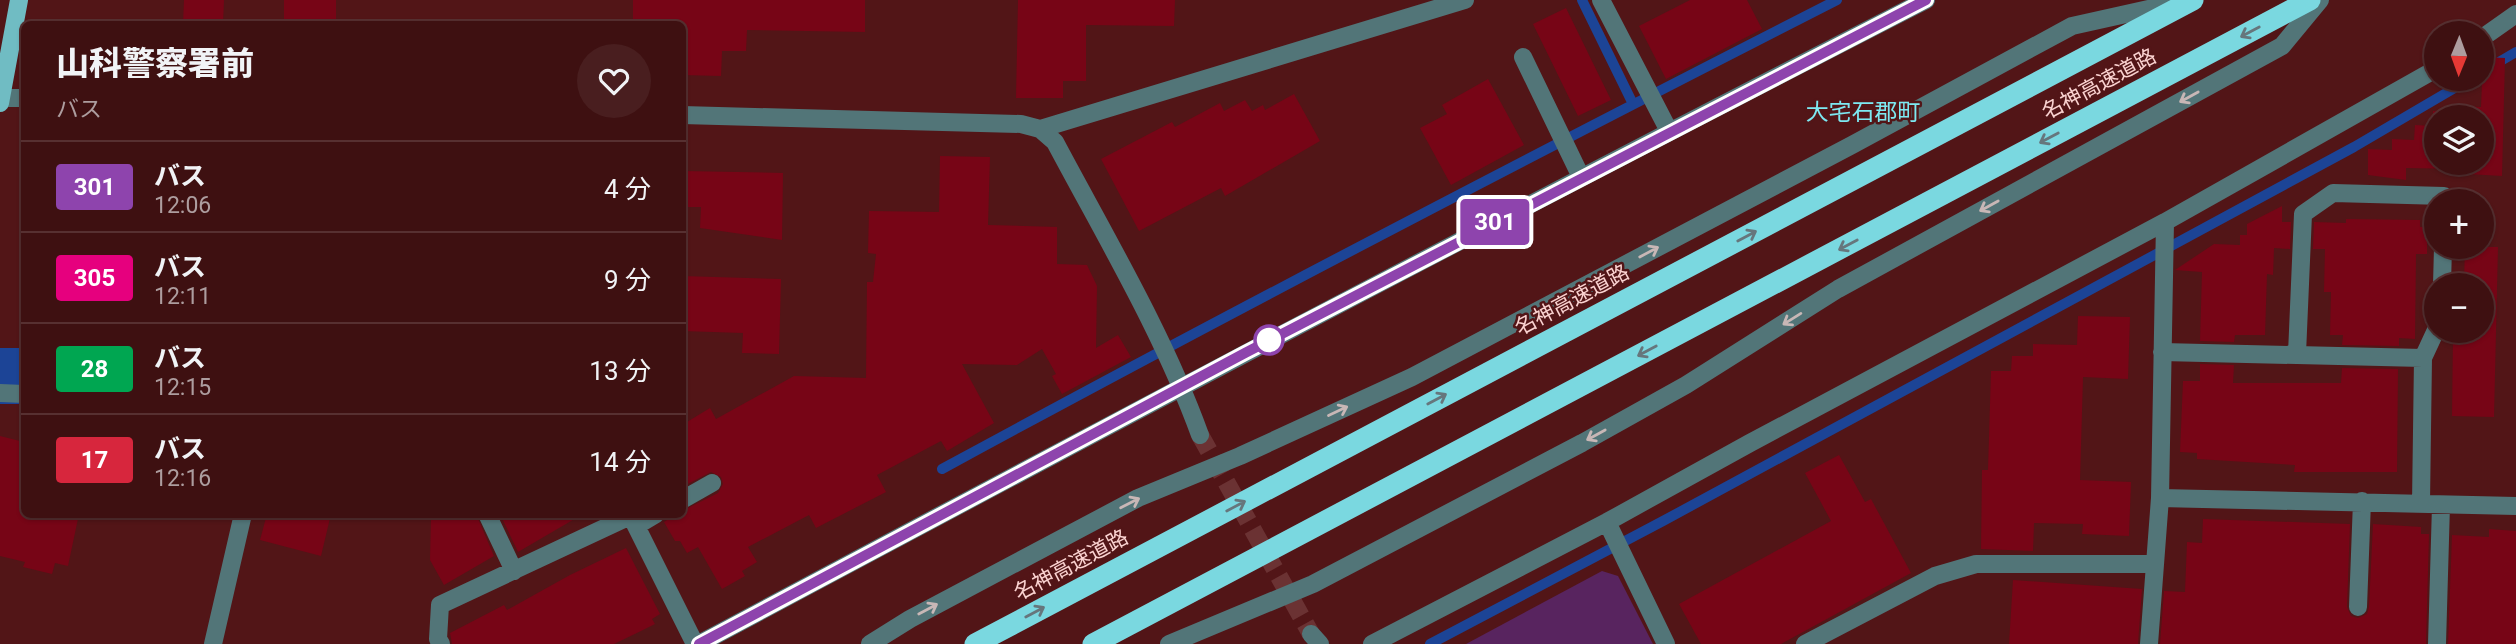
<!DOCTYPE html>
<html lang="ja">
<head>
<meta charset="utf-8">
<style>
	:root { --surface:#3e1011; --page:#491e1f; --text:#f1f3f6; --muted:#ad9d9f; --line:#573031 }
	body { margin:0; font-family:Roboto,"Noto Sans JP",sans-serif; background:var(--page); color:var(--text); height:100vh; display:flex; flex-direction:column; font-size:26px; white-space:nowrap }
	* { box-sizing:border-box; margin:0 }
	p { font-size:23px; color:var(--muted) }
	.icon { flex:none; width:38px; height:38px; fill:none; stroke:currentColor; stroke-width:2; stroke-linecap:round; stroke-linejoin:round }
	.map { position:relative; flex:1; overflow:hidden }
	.panel { position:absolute; left:21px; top:21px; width:665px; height:497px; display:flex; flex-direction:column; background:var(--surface); border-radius:10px; box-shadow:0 2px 5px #0004,0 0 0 2px var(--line) }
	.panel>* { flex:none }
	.badge { padding:0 14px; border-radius:5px; font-size:24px; line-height:46px }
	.needle { width:46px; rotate:181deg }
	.tools { position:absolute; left:2424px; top:21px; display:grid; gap:14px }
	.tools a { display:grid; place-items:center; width:70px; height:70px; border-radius:50%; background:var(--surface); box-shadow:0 2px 5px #0004,0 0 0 2px var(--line); font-size:35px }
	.map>.badge { position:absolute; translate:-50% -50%; box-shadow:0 0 0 4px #fff }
	.round { display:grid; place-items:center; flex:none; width:74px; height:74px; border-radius:37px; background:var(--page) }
	.headline { display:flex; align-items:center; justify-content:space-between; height:119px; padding:0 35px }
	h1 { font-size:33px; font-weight:800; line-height:52px }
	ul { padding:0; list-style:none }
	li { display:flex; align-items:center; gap:21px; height:91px; padding:0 35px; border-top:2px solid var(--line) }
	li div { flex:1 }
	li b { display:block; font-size:26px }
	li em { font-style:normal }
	li .badge { min-width:77px; font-weight:700; text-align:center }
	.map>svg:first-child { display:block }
	.green { fill:#58245f }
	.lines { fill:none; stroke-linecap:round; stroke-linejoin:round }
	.stream { stroke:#1c4496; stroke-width:10 }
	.river { stroke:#1c4496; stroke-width:56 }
	.building { fill:#770516; fill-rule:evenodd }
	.minor-tunnel { stroke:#6b3233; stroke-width:18; stroke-dasharray:18 9; stroke-linecap:butt }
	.minor { stroke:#527578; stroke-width:18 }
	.major { stroke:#70bcc3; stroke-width:18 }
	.highway { stroke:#7ad8e0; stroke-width:21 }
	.oneway { stroke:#66767c }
	.oneway2 { stroke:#c8b7b6 }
	.line-casing { stroke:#fff; stroke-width:16 }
	.line { stroke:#8e44ad; stroke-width:10 }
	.stop-dot { fill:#fff; stroke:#8e44ad; stroke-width:3.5 }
	.labels { text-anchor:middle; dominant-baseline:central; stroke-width:5; stroke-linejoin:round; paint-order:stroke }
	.street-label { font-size:21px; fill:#fbd3d1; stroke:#521517 }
	.neighbourhood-label { font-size:23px; fill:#7de9f2; stroke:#521517 }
</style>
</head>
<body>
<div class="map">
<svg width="2516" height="644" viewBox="0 0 2516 644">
	<rect width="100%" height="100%" fill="#521517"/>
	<!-- green -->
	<path class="green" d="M 1602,571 L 1618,576 L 1653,644 L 1466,644 Z"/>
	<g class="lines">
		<!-- stream -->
		<path class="stream" d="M 1582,0 L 1633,104
			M 2482,72 L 2516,52
			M 942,469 C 1238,308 1537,153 1837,0
			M 1430,644 L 1663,521 L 2354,147 L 2470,79"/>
		<!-- river -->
		<path class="river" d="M 0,376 L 24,376"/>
	</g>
	<!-- building -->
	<path class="building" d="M 184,0 L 224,0 L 223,24 L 183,24 Z
		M 284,0 L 336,0 L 336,24 L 284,24 Z
		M 633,0 L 865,0 L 865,32 L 747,30 L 746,51 L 722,51 L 721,76 L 682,75 L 682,24 L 633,24 Z
		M 1018,0 L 1175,0 L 1174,26 L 1086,25 L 1086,81 L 1063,81 L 1063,98 L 1016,98 Z
		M 1690,0 L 1747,0 L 1762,29 L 1666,79 L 1639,26 Z
		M 1566,8 L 1611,100 L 1578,116 L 1533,24 Z
		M 2483,57 L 2505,58 L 2502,176 L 2468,174 L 2468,169 L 2406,168 L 2406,180 L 2368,175 L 2368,149 L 2392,150 L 2392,139 L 2414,140 L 2415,125 L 2433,126 L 2433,111 L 2452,112 L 2452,106 L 2481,107 ZM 2436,117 L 2482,117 L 2482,163 L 2436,163 Z
		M 1488,79 L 1524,145 L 1451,185 L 1420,128 L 1447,114 L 1442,105 Z
		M 1294,94 L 1320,141 L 1225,196 L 1221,188 L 1139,231 L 1101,159 L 1172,122 L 1175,127 L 1220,103 L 1224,111 L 1245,100 L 1252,111 L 1263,105 L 1265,110 Z
		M 940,156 L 990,157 L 988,225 L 1057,227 L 1057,264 L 1087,265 L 1097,286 L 1096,348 L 1118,335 L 1131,357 L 1062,394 L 1052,376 L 1056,374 L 1042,349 L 1017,365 L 962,364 L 994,423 L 947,451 L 941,441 L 877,475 L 886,492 L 816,528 L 809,515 L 748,547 L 757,562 L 742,571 L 745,576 L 722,589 L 698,547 L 687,553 L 680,541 L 675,541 L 664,522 L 677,514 L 682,514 L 682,511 L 718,493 L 723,484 L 721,477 L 711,472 L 682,487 L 682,425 L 710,408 L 716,419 L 794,376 L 866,378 L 867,282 L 873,282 L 876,254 L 868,253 L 869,211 L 939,212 Z
		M 682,171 L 783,173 L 782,240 L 700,228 L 701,207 L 682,207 Z
		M 2282,206 L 2282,222 L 2291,222 L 2290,249 L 2274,248 L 2273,275 L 2267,274 L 2265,335 L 2235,335 L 2234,342 L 2200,341 L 2202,272 L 2175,270 L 2214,244 L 2240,245 L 2240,235 L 2247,235 L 2247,224 Z
		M 2346,219 L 2420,220 L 2420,227 L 2427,227 L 2427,254 L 2416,254 L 2415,339 L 2399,338 L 2399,346 L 2342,345 L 2343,335 L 2330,335 L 2331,292 L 2324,292 L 2325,249 L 2313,249 L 2314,222 L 2346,223 Z
		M 2465,247 L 2498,247 L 2494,417 L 2452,416 L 2453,333 L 2482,331 L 2482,285 L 2464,283 Z
		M 682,276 L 781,279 L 779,354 L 742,353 L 743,333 L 682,331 Z
		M 2078,316 L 2130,317 L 2128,379 L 2083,377 L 2080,480 L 2131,482 L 2129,536 L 2082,534 L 2083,524 L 2034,523 L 2033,551 L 1981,549 L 1982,470 L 1988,470 L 1991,371 L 2011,371 L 2012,356 L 2033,356 L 2033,344 L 2077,345 Z
		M 2200,364 L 2234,365 L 2233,383 L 2341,383 L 2342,368 L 2398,369 L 2397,472 L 2294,472 L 2295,465 L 2197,459 L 2197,453 L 2180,452 L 2183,381 L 2200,381 Z
		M 0,436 L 24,442 L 24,514 L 79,514 L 68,566 L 55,563 L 52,574 L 23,567 L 25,562 L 0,556 Z
		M 1839,455 L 1865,502 L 1871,499 L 1911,573 L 1781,644 L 1701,644 L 1679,604 L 1831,521 L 1805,473 Z
		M 267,514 L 331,514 L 321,556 L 260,540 Z
		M 431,514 L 476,514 L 494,556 L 444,585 L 430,560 Z
		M 500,514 L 583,514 L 518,552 Z
		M 2203,519 L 2350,524 L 2347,607 L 2351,616 L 2358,618 L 2367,614 L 2369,607 L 2373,524 L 2421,527 L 2421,534 L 2429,534 L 2426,644 L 2160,644 L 2164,591 L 2185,592 L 2187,542 L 2202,543 Z
		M 2489,529 L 2516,531 L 2516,644 L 2448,644 L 2452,535 L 2489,537 Z
		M 626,548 L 660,614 L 652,619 L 655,624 L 641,631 L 614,644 L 452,644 L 450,633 L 504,605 L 507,610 L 570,575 Z
		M 2013,580 L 2142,589 L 2138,644 L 2009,644 Z"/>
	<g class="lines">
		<!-- minor-tunnel -->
		<path class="minor-tunnel" d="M 1200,435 L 1311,634"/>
		<!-- minor -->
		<path class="minor" d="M 1601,0 L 1669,131
			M 2482,38 L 2516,14
			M 1523,57 L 1581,177
			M 1,98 L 24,98
			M 682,115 L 1021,124 L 1040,129 L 1055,142 C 1106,238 1163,333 1200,435
			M 1040,129 L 1465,0
			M 2442,285 L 2443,247
			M 2162,352 L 2423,358
			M 2297,354 L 2303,214 L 2333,193 L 2444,196 L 2443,201
			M 0,393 L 24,394
			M 2160,498 L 2516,506
			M 682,500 L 712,483
			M 2421,503 L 2423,358 L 2436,330
			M 487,514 L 514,571
			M 630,514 L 695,644
			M 1607,522 L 1666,644
			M 636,526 L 656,514
			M 2358,607 L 2362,501
			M 1311,634 L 1320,644
			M 213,644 L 243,514
			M 441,644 L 438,639 L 440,605 L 630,516
			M 699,644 C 1106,426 1515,210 1926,0
			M 870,644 L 910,619 L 1138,498 L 1240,456 L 1412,377 L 1852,145 L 2072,26 L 2180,2
			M 1169,644 L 1313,584 L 1582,443 L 1686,385 L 1838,289 L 2282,46 L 2320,0
			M 1372,644 L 1607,522 L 1750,443 L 2165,222 L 2436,69
			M 1805,644 L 1935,576 L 1976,564 L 2155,564
			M 2149,644 L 2160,498 L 2165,222
			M 2437,644 L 2441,505"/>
		<!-- major -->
		<path class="major" d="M 0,103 L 19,0"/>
		<!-- highway -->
		<path class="highway" d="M 975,644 L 2193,0
			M 1093,644 L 2310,0"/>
	</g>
	<!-- one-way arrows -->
	<defs><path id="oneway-shaft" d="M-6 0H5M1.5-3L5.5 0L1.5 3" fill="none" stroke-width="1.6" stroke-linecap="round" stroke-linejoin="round" transform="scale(1.75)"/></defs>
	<g class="oneway">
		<use href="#oneway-shaft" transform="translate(2250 32) rotate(152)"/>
		<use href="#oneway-shaft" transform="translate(2049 138) rotate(152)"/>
		<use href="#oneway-shaft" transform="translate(1747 236) rotate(-28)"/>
		<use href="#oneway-shaft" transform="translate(1848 245) rotate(152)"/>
		<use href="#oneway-shaft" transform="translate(1647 351) rotate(152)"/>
		<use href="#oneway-shaft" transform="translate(1437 399) rotate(-28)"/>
		<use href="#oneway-shaft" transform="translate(1236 506) rotate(-28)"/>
		<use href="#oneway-shaft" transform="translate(1035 612) rotate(-28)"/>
	</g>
	<g class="oneway2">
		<use href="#oneway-shaft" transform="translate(2189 97) rotate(151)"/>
		<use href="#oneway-shaft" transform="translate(1989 206) rotate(151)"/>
		<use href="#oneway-shaft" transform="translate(1649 252) rotate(-28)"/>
		<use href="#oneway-shaft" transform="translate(1792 319) rotate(148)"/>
		<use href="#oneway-shaft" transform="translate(1338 411) rotate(-25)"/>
		<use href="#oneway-shaft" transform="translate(1596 435) rotate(151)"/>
		<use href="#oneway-shaft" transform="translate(1130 503) rotate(-27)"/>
		<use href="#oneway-shaft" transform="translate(928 609) rotate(-28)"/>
	</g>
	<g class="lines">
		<!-- line casing -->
		<g class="line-casing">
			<path id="line" d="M 699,644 L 1245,353 L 1926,0"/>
		</g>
		<!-- line -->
		<use href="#line" class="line"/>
	</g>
	<!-- markers -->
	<circle class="stop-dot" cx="1269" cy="340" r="14"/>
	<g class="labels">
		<!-- street labels -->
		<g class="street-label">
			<text transform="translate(2099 84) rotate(-28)">名神高速道路</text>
			<text transform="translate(1572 300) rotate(-28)">名神高速道路</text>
			<text transform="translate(1071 565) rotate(-28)">名神高速道路</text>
		</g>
		<!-- neighbourhood labels -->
		<g class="neighbourhood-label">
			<text x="1863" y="112">大宅石郡町</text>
		</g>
	</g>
</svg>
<div class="tools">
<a><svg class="needle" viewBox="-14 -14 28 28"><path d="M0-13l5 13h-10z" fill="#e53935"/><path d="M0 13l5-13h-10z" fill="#ad9d9f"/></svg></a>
<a><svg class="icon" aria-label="layers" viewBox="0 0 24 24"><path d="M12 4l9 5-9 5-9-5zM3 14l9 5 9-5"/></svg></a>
<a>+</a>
<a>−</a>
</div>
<b class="badge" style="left:1495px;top:222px;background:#8e44ad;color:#fff">301</b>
<section class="panel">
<div class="headline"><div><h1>山科警察署前</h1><p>バス</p></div><a class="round"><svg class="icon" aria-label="heart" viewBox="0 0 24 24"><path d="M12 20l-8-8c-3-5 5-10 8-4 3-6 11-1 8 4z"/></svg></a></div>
<ul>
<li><span class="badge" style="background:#8e44ad;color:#fff">301</span><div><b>バス</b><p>12:06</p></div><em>4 分</em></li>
<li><span class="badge" style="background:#e6007e;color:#fff">305</span><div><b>バス</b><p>12:11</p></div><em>9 分</em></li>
<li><span class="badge" style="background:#00a651;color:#fff">28</span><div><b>バス</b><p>12:15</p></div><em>13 分</em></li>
<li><span class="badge" style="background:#d7263d;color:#fff">17</span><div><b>バス</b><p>12:16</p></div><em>14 分</em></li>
</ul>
</section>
</div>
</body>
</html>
